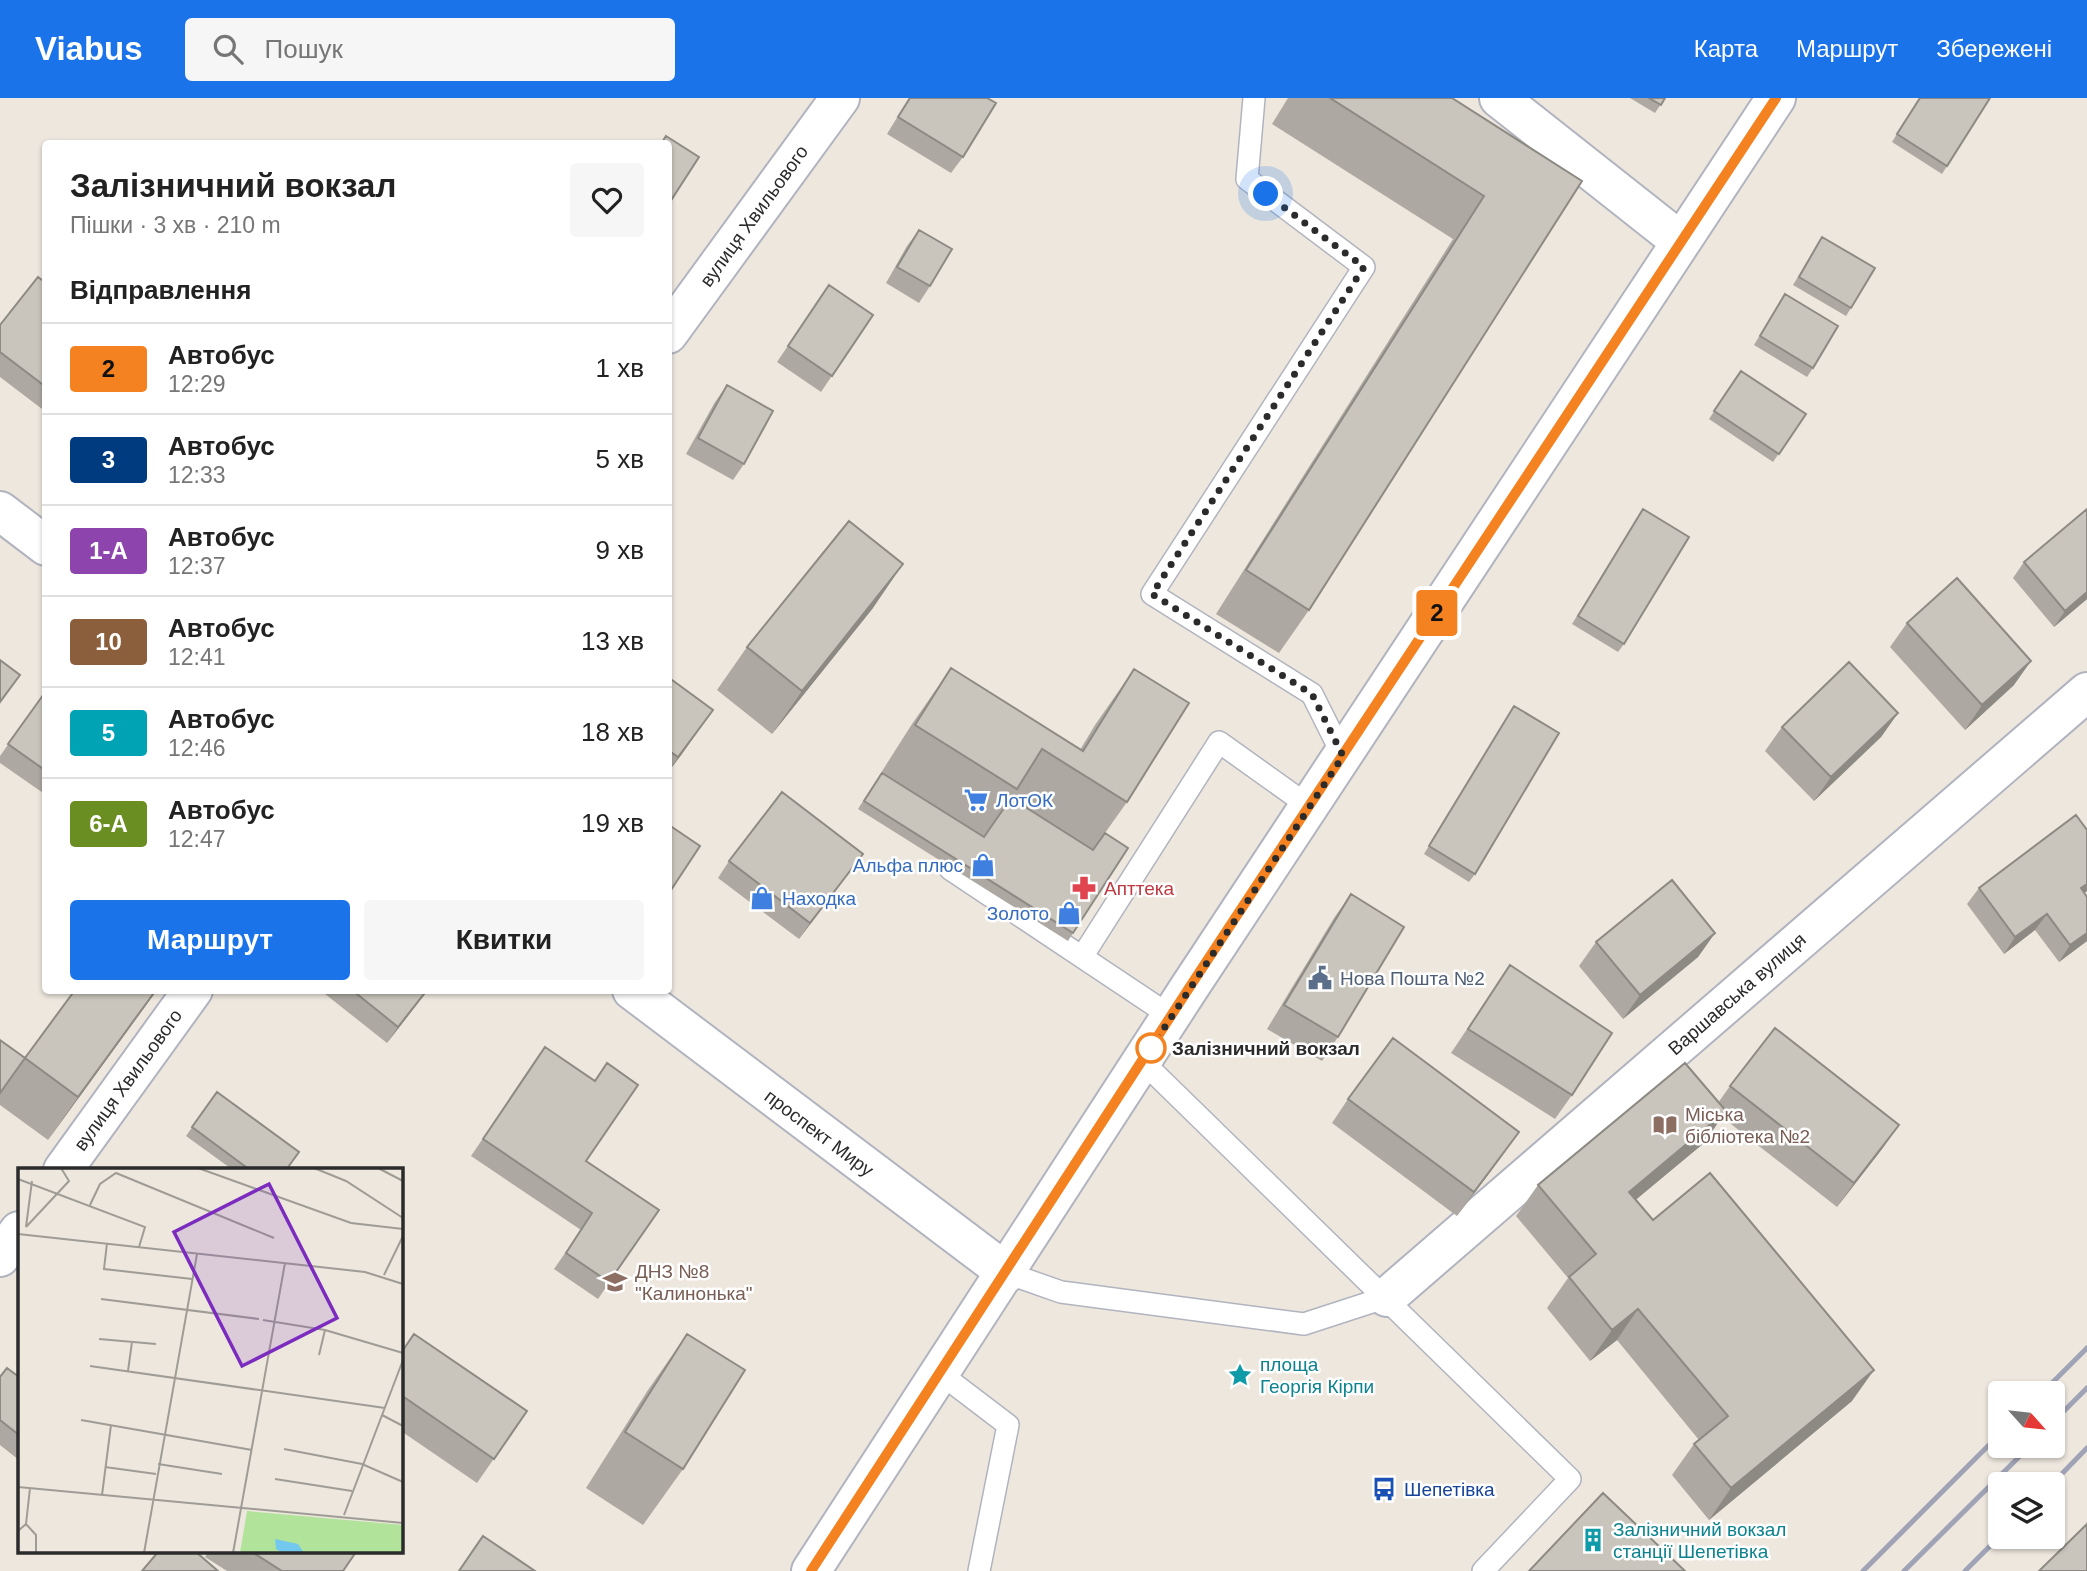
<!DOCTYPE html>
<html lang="uk">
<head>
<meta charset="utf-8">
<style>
	:root { --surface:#fff; --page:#f6f6f6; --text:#222; --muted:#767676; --line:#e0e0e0; --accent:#1a73e8 }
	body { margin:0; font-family:Arial,sans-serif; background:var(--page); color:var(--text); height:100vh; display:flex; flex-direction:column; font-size:26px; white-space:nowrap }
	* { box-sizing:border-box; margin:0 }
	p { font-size:23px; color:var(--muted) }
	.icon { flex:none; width:38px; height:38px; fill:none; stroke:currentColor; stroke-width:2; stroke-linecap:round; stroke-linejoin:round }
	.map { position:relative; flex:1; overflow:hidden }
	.sheet { position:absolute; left:42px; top:42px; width:630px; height:854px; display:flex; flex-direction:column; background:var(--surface); border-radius:7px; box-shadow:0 2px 5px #0004 }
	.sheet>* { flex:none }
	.badge { padding:0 14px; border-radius:5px; font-size:24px; line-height:46px }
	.needle { width:46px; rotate:117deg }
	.tools { position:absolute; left:1988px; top:1283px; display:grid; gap:14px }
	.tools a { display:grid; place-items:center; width:77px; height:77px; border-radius:7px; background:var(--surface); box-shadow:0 2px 5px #0004; font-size:35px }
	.you { position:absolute; width:35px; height:35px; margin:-18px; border:5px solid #fff; border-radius:50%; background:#1a73e8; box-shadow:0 0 0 10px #1a73e833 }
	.map>.badge { position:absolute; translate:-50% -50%; box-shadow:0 0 0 4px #fff }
	h2 { padding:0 28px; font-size:26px; line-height:63px }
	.round { display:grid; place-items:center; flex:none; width:74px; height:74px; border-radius:7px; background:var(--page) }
	.headline { display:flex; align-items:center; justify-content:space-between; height:119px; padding:0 28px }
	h1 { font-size:33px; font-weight:700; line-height:52px }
	.cta { display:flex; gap:14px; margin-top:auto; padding:14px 28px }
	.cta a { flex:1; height:80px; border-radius:7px; background:var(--accent); color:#fff; font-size:28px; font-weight:700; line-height:80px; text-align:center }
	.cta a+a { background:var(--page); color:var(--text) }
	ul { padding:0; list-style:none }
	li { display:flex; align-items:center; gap:21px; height:91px; padding:0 28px; border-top:2px solid var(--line) }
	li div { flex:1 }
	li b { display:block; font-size:26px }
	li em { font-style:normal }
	li .badge { min-width:77px; font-weight:700; text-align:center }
	header { display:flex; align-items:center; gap:42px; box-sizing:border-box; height:98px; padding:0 35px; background:var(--accent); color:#fff }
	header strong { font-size:33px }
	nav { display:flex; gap:38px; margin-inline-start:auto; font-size:24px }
	.search { width:490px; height:63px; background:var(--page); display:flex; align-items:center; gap:18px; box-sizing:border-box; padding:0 24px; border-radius:7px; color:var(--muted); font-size:26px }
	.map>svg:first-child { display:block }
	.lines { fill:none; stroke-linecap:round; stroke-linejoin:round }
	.service-casing { stroke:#b1b4bf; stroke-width:24 }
	.minor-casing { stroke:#b1b4bf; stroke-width:42 }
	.service { stroke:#fff; stroke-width:21 }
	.minor { stroke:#fff; stroke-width:38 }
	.rail { stroke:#a0a3b5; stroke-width:5 }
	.wall { fill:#ada9a2 }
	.shaded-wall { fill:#8d8a84 }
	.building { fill:#c9c5bc; stroke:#8d8a84; stroke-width:2 }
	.line-casing { stroke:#fff; stroke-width:16 }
	.line { stroke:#f58220; stroke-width:10 }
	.walk { stroke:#2b2b2b; stroke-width:7; stroke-dasharray:0 12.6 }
	.stop-dot { fill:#fff; stroke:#f58220; stroke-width:3.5 }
	.labels { text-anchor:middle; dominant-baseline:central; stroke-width:5; stroke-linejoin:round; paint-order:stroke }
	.street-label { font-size:19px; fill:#2b2b2b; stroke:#fff }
	.shop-label { font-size:19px; fill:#366cbe; stroke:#fff; text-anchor:start }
	.health-label { font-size:19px; fill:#be3a42; stroke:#fff; text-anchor:start }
	.service-label { font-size:19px; fill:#4e5e75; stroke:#fff; text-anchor:start }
	.stop-label { font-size:19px; font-weight:bold; fill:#2b2b2b; stroke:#fff; text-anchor:start }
	.education-label { font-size:19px; fill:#785e54; stroke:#fff; text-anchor:start }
	.culture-label { font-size:19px; fill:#0d838f; stroke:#fff; text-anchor:start }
	.transit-label { font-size:19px; fill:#164399; stroke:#fff; text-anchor:start }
	.inset-road { fill:none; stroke:#9f9c96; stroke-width:2 }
	.view { fill:#7b2cbf; fill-opacity:0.15; stroke:#7b2cbf; stroke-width:3.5 }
	.inset-edge { fill:none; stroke:#2b2b2b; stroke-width:3.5 }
</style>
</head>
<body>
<header>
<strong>Viabus</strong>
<div class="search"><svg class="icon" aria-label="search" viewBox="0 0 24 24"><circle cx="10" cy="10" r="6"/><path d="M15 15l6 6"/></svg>Пошук</div>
<nav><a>Карта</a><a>Маршрут</a><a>Збережені</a></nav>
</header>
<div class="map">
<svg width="2087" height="1473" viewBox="0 0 2087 1473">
	<rect width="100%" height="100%" fill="#ede7de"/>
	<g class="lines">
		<!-- service casing -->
		<g class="service-casing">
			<path id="service" d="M 1254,0 L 1247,81 L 1364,169 L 1152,496 L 1312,596 L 1343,658
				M 950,771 L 1082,859 L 1219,644 L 1310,709
				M 1082,859 L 1172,919
				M 1143,964 L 1570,1381 L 1483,1473
				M 1007,1175 L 1061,1194 L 1304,1226 L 1387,1199
				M 941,1276 L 1008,1327 L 979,1473"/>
		</g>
		<!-- minor casing -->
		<g class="minor-casing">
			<path id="minor" d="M 1499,0 L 1680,143
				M 668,236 L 840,0
				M 0,413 L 46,448
				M 632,892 L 1007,1175
				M 63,1072 L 193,892
				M 0,1159 L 19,1133
				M 1387,1199 L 2087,594
				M 811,1473 L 1189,890 L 1776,0"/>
		</g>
		<!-- service -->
		<use href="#service" class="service"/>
		<!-- minor -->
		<use href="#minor" class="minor"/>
		<!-- rail -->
		<path class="rail" d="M 2042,1295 L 2087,1250
			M 2053,1324 L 2087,1290
			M 2052,1386 L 2087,1350
			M 1863,1473 L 2000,1336
			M 1904,1473 L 2030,1348
			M 1965,1473 L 2000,1438"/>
	</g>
	<!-- wall -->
	<path class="wall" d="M 909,0 L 987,0 L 963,59 L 951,75 L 887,36 Z
		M 1288,0 L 1452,0 L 1582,83 L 1309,512 L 1279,555 L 1216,516 L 1453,141 L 1272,26 Z
		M 1630,0 L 1665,0 L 1655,15 Z
		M 1919,0 L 1947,68 L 1942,76 L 1892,44 Z
		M 919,132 L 930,188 L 919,205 L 886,185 L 907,148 Z
		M 1822,139 L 1851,210 L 1846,218 L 1793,187 Z
		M 46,185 L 46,314 L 0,279 L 0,227 Z
		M 829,187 L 873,217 L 821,294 L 777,264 Z
		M 1785,196 L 1813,270 L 1807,279 L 1754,247 Z
		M 1741,273 L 1806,316 L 1773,364 L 1709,321 Z
		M 727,287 L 744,366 L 733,382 L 686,356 L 715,304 Z
		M 1643,411 L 1624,546 L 1618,554 L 1572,526 Z
		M 2087,411 L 2087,501 L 2054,529 L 2013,480 L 2024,464 Z
		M 873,510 L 772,636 L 717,592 L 747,549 Z
		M 1907,525 L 2014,587 L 1965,632 L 1890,549 Z
		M 951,570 L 1080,652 L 1095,627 L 1134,571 L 1127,704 L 1105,735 L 1073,835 L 1068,843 L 858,711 L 912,626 Z
		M 668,579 L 682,656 L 668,674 Z
		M 46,593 L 46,697 L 0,665 L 0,658 Z
		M 1514,608 L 1475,776 L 1469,784 L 1424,756 Z
		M 1898,615 L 1881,639 L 1814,703 L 1765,653 L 1782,629 Z
		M 2087,732 L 2087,793 L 2084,795 L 2087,843 L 2059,864 L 2035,832 L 2004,856 L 1967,806 L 1979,790 Z
		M 729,763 L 851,772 L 799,841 L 718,780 Z
		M 1351,796 L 1338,939 L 1322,963 L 1267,931 L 1334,820 Z
		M 1715,835 L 1698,859 L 1623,921 L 1579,868 L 1596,844 Z
		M 1510,867 L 1572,997 L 1555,1021 L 1451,955 Z
		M 157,892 L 48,1042 L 0,1007 L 0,942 L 25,960 Z
		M 320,892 L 428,892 L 387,945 Z
		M 545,949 L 586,1063 L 659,1112 L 598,1201 L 554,1171 L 581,1132 L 471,1058 Z
		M 1730,988 L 1899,1027 L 1882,1051 L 1837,1109 L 1722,1019 L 1704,1045 L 1636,1101 L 1653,1122 L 1852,1303 L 1709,1422 L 1672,1377 L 1694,1346 L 1699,1342 L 1617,1242 L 1590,1263 L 1547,1210 L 1568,1180 L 1516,1118 L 1538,1087 L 1718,1005 Z
		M 217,994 L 286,1072 L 233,1072 L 186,1038 Z
		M 1348,1001 L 1502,1058 L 1457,1118 L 1332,1025 Z
		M 687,1236 L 683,1371 L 643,1427 L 586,1390 L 648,1292 Z
		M 401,1255 L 527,1313 L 477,1385 L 401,1333 Z
		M 0,1279 L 19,1279 L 19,1362 L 0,1347 Z
		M 208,1454 L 356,1454 L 343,1473 L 227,1473 L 205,1459 Z"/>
	<!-- shaded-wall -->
	<path class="shaded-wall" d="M 903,466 L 873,510 L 772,636 L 802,593 Z
		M 2087,494 L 2087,501 L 2054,529 L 2065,513 Z
		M 2031,563 L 2014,587 L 1965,632 L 1982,607 Z
		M 713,612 L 682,656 L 668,674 L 678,659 Z
		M 1898,615 L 1881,639 L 1814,703 L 1831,679 Z
		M 863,756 L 851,772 L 799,841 L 810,825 Z
		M 2087,786 L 2087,793 L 2069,807 L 2081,790 Z
		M 2047,816 L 2035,832 L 2004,856 L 2015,839 Z
		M 1715,835 L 1698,859 L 1623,921 L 1640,897 Z
		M 2087,835 L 2087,843 L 2059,864 L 2070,847 Z
		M 156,892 L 157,892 L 48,1042 L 78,999 Z
		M 427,892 L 428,892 L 387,945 L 398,929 Z
		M 1726,1013 L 1704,1045 L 1608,1125 L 1629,1094 Z
		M 1899,1027 L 1882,1051 L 1837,1109 L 1854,1085 Z
		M 1519,1034 L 1502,1058 L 1457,1118 L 1474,1094 Z
		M 1638,1211 L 1617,1242 L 1590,1263 L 1612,1232 Z
		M 1874,1272 L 1852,1303 L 1709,1422 L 1731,1390 Z"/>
	<!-- building -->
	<path class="building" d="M 910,0 L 987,0 L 996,5 L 963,59 L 898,19 Z
		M 1330,0 L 1452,0 L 1582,83 L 1309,512 L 1246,472 L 1484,98 Z
		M 1649,0 L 1665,0 L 1661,7 Z
		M 1920,0 L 1990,0 L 1947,68 L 1897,36 Z
		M 666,38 L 699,59 L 668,107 L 668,46 L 661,46 Z
		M 919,132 L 952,151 L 930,188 L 897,169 Z
		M 1822,139 L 1875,170 L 1851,210 L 1799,179 Z
		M 38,179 L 46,185 L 46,289 L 0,254 L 0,227 Z
		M 829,187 L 873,217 L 832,278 L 788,248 Z
		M 1785,196 L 1838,228 L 1813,270 L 1760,238 Z
		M 1741,273 L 1806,316 L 1779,356 L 1714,313 Z
		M 727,287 L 773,313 L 744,366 L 698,340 Z
		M 1643,411 L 1689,439 L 1624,546 L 1578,518 Z
		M 2087,411 L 2087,494 L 2065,513 L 2024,464 Z
		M 849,423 L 903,466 L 802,593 L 747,549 Z
		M 1957,480 L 2031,563 L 1982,607 L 1907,525 Z
		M 0,562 L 20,577 L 0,604 Z
		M 1849,564 L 1898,615 L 1831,679 L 1782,629 Z
		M 951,570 L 1083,653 L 1134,571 L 1189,605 L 1127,704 L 1042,651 L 1017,691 L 915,627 Z
		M 668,579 L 713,612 L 678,659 L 668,652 Z
		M 46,593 L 46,673 L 8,646 Z
		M 1514,608 L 1559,635 L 1475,776 L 1429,748 Z
		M 882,675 L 984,739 L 1011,700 L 1093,752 L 1105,735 L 1128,750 L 1073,835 L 864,703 Z
		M 782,694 L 863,756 L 810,825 L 729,763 Z
		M 2076,717 L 2087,732 L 2087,786 L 2081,790 L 2087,799 L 2087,835 L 2070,847 L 2047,816 L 2015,839 L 1979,790 Z
		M 669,727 L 700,748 L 669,795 L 668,795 Z
		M 1672,782 L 1715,835 L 1640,897 L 1596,844 Z
		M 1351,796 L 1404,829 L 1338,939 L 1284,907 Z
		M 1510,867 L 1612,935 L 1572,997 L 1468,931 Z
		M 75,892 L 156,892 L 78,999 L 25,960 Z
		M 352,892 L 427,892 L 398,929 Z
		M 1775,930 L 1899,1027 L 1854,1085 L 1730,988 Z
		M 1393,940 L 1519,1034 L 1474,1094 L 1348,1001 Z
		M 0,942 L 25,960 L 0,995 Z
		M 545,949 L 595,983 L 607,965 L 638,987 L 586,1063 L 659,1112 L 609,1184 L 566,1155 L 592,1115 L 483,1041 Z
		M 1685,965 L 1726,1013 L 1629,1094 L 1653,1122 L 1710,1075 L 1874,1272 L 1731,1390 L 1694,1346 L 1728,1318 L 1638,1211 L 1612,1232 L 1569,1179 L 1596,1156 L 1538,1087 Z
		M 217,994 L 299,1054 L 286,1072 L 250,1072 L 192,1029 Z
		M 414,1236 L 527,1313 L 494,1361 L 401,1297 L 401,1255 Z
		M 687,1236 L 745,1272 L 683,1371 L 625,1334 Z
		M 7,1270 L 19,1279 L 19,1337 L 0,1322 L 0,1279 Z
		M 1603,1395 L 1685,1473 L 1529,1473 Z
		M 2087,1426 L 2087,1473 L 2039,1473 Z
		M 483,1438 L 535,1473 L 459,1473 Z
		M 158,1454 L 196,1454 L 218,1473 L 142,1473 Z
		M 252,1454 L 356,1454 L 343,1473 L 282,1473 Z"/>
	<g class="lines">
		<!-- line casing -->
		<g class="line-casing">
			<path id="line" d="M 811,1473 L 1189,890 L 1776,0"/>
		</g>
		<!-- line -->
		<use href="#line" class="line"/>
		<!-- walk -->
		<path class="walk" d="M 1151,950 L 1343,658 L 1312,596 L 1152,496 L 1364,169 L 1266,96"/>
	</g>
	<!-- icons -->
	<defs>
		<g id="supermarket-bare" transform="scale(1.89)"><path d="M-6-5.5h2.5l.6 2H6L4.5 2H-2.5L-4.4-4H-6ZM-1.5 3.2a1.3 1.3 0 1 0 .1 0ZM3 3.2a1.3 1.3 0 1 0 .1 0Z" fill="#3f7fe0" stroke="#fff" stroke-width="2.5" paint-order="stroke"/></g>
		<g id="shop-bare" transform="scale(1.89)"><path d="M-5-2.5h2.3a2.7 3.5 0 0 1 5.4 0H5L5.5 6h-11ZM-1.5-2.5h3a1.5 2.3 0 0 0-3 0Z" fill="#3f7fe0" stroke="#fff" stroke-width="2.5" paint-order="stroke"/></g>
		<g id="pharmacy-bare" transform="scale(1.89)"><path d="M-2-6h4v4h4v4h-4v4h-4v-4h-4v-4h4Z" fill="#e0444e" stroke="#fff" stroke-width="2.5" paint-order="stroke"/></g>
		<g id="civic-bare" transform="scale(1.89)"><path d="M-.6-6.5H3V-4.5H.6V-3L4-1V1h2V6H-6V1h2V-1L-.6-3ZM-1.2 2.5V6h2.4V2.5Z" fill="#5c6f8a" stroke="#fff" stroke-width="2.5" paint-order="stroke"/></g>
		<g id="library-bare" transform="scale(1.89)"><path d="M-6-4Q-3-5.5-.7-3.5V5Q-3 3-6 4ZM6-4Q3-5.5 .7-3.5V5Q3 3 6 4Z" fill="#8d6e63" stroke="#fff" stroke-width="2.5" paint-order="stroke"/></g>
		<g id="school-bare" transform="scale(1.89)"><path d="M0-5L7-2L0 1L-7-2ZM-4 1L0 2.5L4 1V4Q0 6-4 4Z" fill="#8d6e63" stroke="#fff" stroke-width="2.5" paint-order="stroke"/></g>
		<g id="sight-bare" transform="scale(1.89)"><path d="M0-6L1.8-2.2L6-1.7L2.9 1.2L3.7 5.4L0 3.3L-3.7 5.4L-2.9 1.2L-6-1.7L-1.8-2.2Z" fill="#0f9aa8" stroke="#fff" stroke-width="2.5" paint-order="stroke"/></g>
		<g id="bus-bare" transform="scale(1.89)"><path d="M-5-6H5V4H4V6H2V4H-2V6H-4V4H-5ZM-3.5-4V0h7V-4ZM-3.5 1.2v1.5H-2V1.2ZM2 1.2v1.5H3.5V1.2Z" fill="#1a4fb4" stroke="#fff" stroke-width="2.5" paint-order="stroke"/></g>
		<g id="building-bare" transform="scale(1.89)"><path d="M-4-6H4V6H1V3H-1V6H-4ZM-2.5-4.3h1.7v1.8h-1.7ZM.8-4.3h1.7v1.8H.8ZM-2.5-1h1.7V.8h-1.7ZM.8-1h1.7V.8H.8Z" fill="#0f9aa8" stroke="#fff" stroke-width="2.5" paint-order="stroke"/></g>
	</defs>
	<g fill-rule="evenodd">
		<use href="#supermarket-bare" x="976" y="702"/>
		<use href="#shop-bare" x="983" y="767"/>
		<use href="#pharmacy-bare" x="1084" y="790"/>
		<use href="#shop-bare" x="762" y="800"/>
		<use href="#shop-bare" x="1069" y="815"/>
		<use href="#civic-bare" x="1320" y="880"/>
		<use href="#library-bare" x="1665" y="1027"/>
		<use href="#school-bare" x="615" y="1184"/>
		<use href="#sight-bare" x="1240" y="1277"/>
		<use href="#bus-bare" x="1384" y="1391"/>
		<use href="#building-bare" x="1593" y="1442"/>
	</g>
	<!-- markers -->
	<circle class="stop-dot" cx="1151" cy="950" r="14"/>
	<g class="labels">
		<!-- street labels -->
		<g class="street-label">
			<text transform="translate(754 118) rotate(-54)">вулиця Хвильового</text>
			<text transform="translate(1737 896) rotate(-41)">Варшавська вулиця</text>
			<text transform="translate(128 982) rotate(-54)">вулиця Хвильового</text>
			<text transform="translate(819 1035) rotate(37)">проспект Миру</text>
		</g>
		<!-- shop labels -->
		<g class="shop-label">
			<text x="996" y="702">ЛотОК</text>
			<text x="963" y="767" text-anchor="end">Альфа плюс</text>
			<text x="782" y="800">Находка</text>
			<text x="1049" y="815" text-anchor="end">Золото</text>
		</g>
		<!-- health labels -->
		<g class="health-label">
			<text x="1104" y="790">Апттека</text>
		</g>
		<!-- service labels -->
		<g class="service-label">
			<text x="1340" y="880">Нова Пошта №2</text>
		</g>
		<!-- stop labels -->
		<g class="stop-label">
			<text x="1172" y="950">Залізничний вокзал</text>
		</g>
		<!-- education labels -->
		<g class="education-label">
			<text x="1685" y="1016">Міська<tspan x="1685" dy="22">бібліотека №2</tspan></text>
			<text x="635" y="1173">ДНЗ №8<tspan x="635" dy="22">"Калинонька"</tspan></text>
		</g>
		<!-- culture labels -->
		<g class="culture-label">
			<text x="1260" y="1266">площа<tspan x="1260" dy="22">Георгія Кірпи</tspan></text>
			<text x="1613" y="1431">Залізничний вокзал<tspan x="1613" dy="22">станції Шепетівка</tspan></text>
		</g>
		<!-- transit labels -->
		<g class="transit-label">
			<text x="1404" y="1391">Шепетівка</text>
		</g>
	</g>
	<!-- overview -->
	<g transform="translate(18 1070)">
		<rect width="385" height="385" fill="#ede7de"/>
		<path d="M 229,343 L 385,357 L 385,385 L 222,385 Z" fill="#b1e39b"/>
		<path d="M 257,371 L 280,376 L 286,385 L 263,384 L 258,381 Z" fill="#72c9ed"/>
		<path class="inset-road" d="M 180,0 L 333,55 L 385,61M 296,0 L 328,13 L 385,50M 360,0 L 385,13M 0,11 L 127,59 L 121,79M 72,37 L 82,16 L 98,5 L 256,70M 8,59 L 51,13 L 43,0M 8,59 L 14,13M 0,66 L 347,104 L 385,116M 89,75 L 86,101 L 174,111M 366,107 L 385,68M 83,131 L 241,151M 245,152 L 307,162 L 385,185M 81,171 L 138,176M 301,187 L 307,162M 72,198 L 367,240M 110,203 L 114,174M 364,247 L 385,258M 63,252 L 234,282M 266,281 L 344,296 L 385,314M 140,296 L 204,306M 87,299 L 138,306M 257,311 L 334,323M 0,319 L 385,355M 84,327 L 93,257M 326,347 L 385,192M 8,356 L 18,367 L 18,385M 0,363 L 8,356 L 12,320M 126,385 L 179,86M 215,385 L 267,95"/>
		<path class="view" d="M 251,16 L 319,150 L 224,198 L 156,64 Z"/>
		<rect width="385" height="385" class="inset-edge"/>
	</g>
</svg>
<div class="tools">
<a><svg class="needle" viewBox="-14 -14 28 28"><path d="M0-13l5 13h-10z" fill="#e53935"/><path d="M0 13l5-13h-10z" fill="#767676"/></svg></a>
<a><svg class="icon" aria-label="layers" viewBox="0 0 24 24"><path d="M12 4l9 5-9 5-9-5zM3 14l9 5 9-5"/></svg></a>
</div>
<div class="you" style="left:1266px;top:96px"></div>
<b class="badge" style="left:1437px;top:515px;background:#f58220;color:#111">2</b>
<section class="sheet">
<div class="headline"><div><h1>Залізничний вокзал</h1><p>Пішки · 3 хв · 210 m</p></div><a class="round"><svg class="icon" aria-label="heart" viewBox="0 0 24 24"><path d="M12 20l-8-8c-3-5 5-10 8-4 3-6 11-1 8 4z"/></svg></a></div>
<h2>Відправлення</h2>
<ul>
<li><span class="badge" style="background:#f58220;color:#111">2</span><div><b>Автобус</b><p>12:29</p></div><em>1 хв</em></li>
<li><span class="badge" style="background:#003b80;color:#fff">3</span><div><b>Автобус</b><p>12:33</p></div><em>5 хв</em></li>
<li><span class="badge" style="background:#8e44ad;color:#fff">1-А</span><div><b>Автобус</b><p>12:37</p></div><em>9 хв</em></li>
<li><span class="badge" style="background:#8b5e3c;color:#fff">10</span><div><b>Автобус</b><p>12:41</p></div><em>13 хв</em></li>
<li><span class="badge" style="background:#00a3b4;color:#fff">5</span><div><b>Автобус</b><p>12:46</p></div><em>18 хв</em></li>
<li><span class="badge" style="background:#6b8e23;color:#fff">6-А</span><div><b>Автобус</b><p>12:47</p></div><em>19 хв</em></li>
</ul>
<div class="cta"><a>Маршрут</a><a>Квитки</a></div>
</section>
</div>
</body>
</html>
